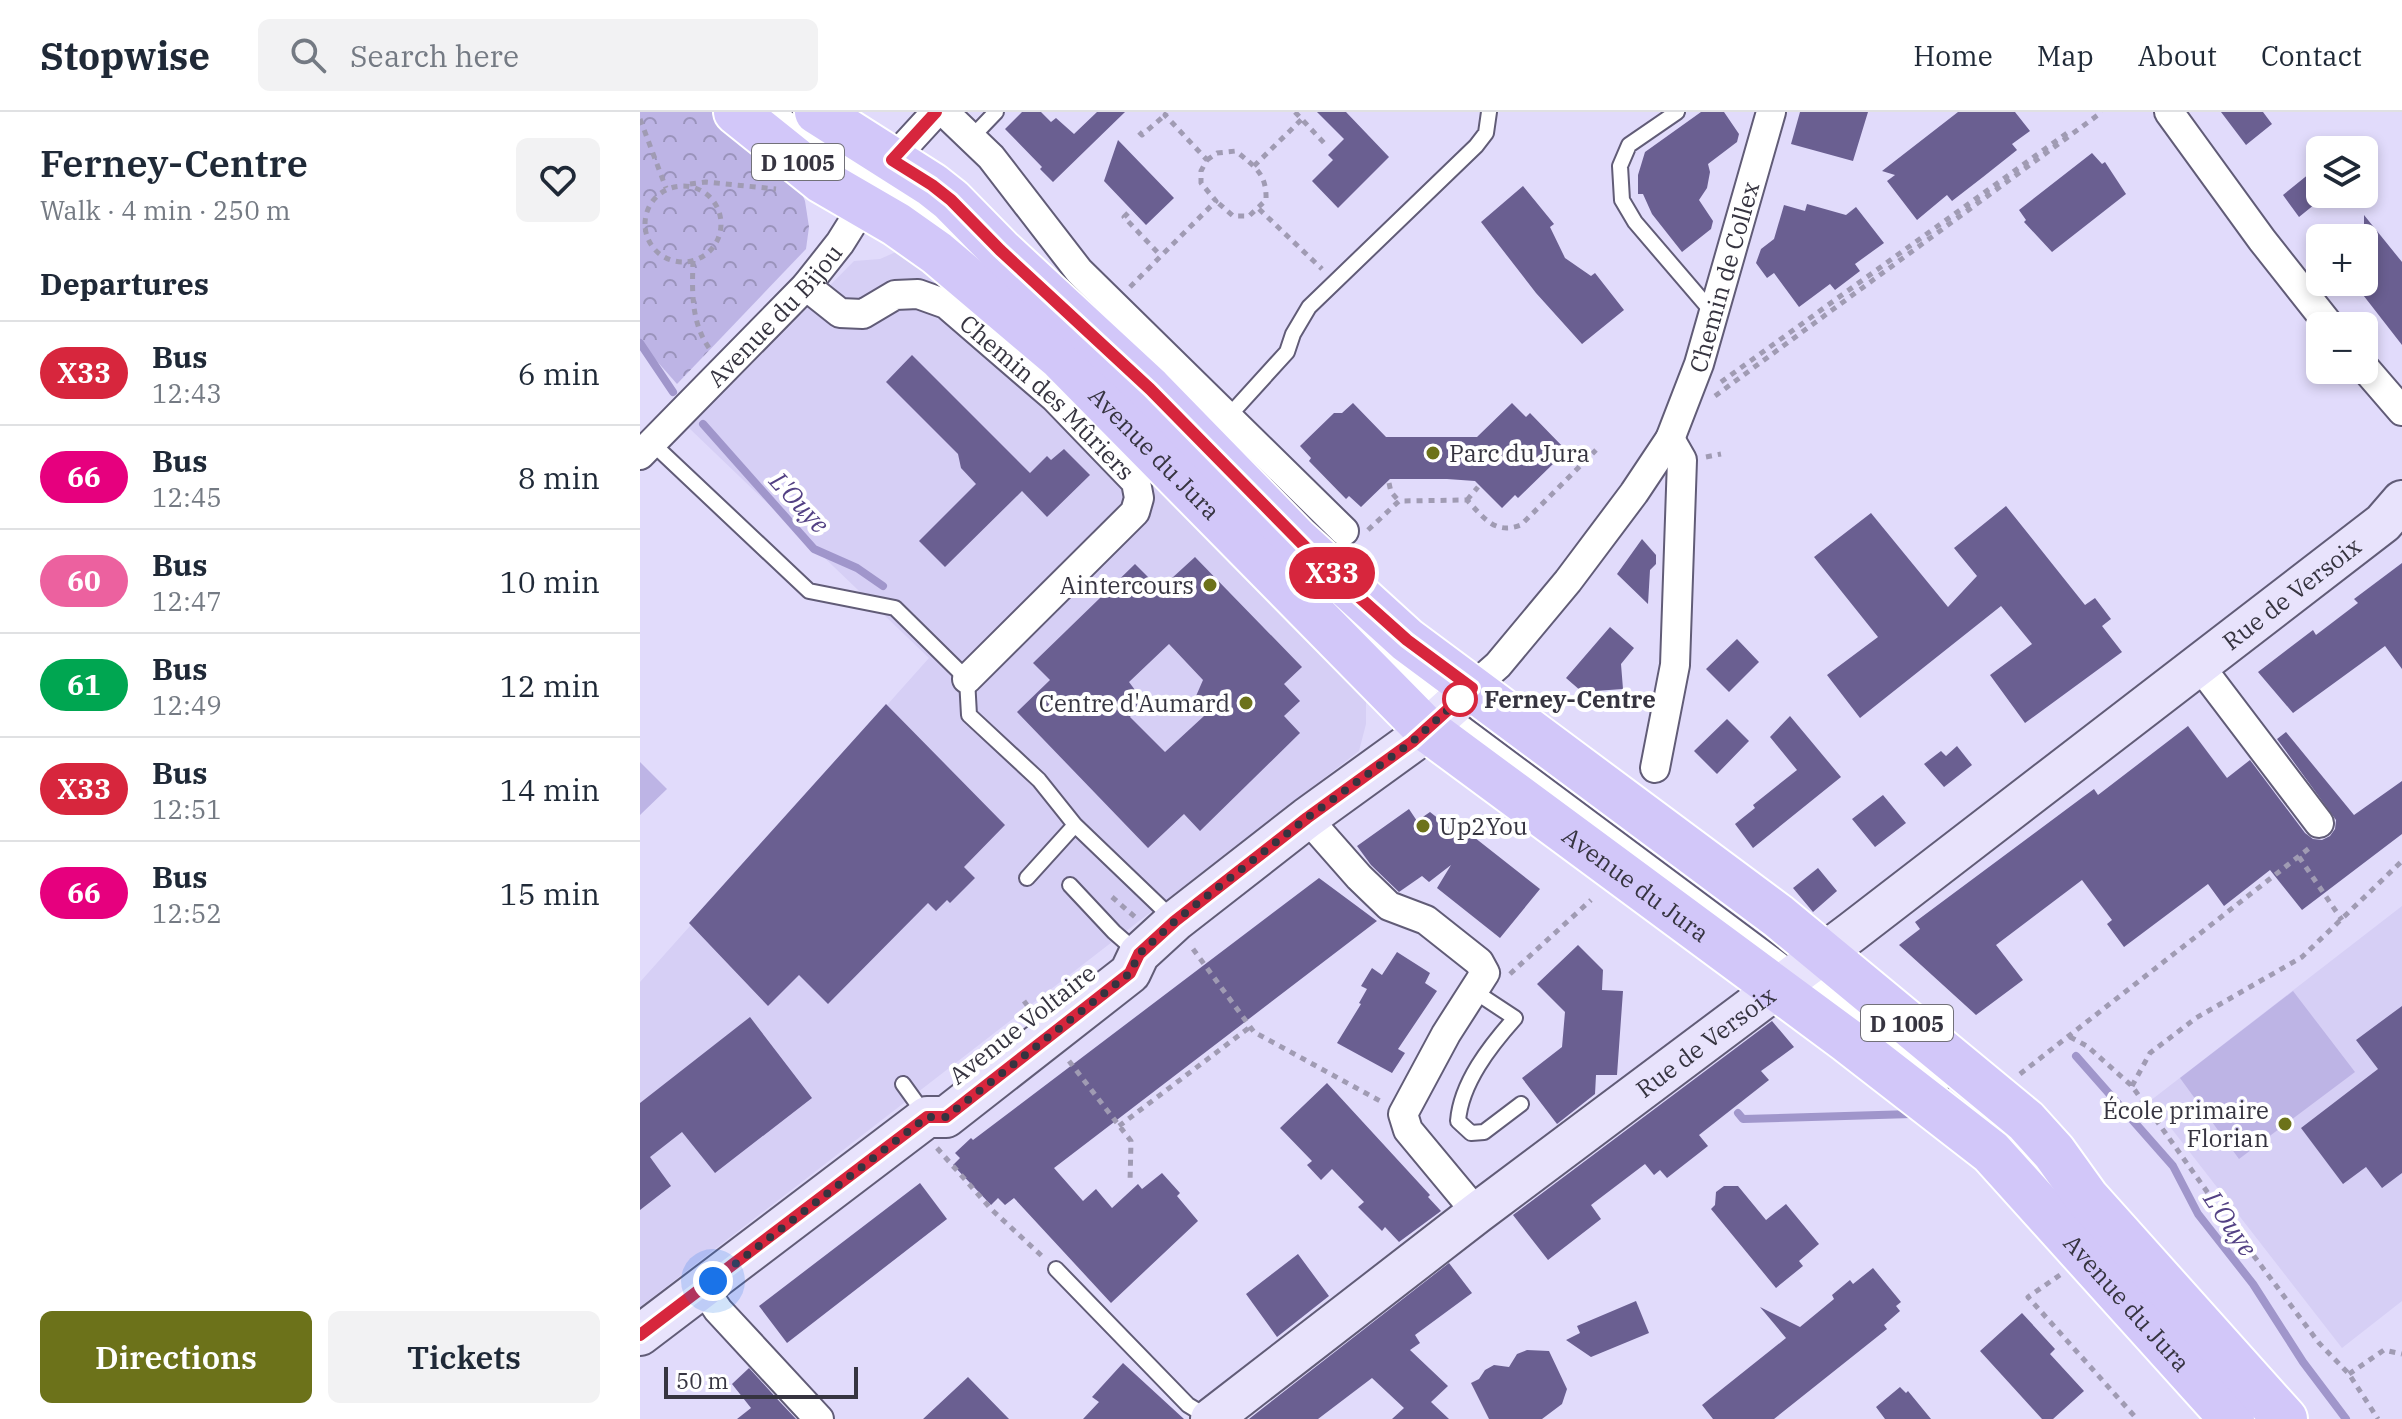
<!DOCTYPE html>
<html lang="en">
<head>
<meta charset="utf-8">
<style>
	:root { --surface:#fff; --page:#f2f2f3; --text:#1f2937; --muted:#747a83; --line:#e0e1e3; --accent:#6c721a }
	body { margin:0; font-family:"IBM Plex Serif",serif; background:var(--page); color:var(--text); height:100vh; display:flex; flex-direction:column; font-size:30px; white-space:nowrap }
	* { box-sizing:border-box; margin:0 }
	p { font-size:26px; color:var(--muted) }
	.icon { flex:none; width:44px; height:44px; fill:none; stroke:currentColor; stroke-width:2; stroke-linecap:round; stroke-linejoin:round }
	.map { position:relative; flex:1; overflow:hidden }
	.panel { display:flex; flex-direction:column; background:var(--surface); width:640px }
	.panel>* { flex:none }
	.badge { padding:0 16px; border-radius:26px; font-size:28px; line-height:52px }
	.buttons { position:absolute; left:1666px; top:24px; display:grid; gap:16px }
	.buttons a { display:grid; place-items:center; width:72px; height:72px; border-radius:12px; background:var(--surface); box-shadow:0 4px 12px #0003; font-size:40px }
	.scale { position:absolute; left:24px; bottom:20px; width:194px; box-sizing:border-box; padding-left:8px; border:4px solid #363440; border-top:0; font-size:22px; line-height:28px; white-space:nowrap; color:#363440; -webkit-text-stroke:6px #fff; paint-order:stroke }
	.you { position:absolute; width:40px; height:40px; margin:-20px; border:6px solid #fff; border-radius:50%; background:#1a73e8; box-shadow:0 0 0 12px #1a73e833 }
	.map>.badge { position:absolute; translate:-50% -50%; box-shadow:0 0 0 4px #fff }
	h2 { padding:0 40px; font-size:30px; line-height:72px }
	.round { display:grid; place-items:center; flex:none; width:84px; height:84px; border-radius:12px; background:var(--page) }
	.head { display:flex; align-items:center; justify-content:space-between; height:136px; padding:0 40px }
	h1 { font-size:38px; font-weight:600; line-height:60px }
	.primary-button { display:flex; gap:16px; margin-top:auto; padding:16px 40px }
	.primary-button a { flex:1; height:92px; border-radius:12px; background:var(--accent); color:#fff; font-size:32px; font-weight:600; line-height:92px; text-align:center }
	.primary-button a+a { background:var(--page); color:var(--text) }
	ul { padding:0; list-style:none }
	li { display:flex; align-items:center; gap:24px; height:104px; padding:0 40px; border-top:2px solid var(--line) }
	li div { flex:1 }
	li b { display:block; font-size:30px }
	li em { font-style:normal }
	li .badge { min-width:88px; font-weight:700; text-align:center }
	header { display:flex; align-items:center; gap:48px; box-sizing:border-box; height:112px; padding:0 40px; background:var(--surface); border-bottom:2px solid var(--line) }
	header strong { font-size:38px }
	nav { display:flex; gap:44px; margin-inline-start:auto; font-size:28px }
	.search { width:560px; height:72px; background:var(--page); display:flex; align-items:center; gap:20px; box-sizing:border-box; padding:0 28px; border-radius:12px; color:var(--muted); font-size:30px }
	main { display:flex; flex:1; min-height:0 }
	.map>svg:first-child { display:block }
	.built { fill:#d6cff5 }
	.park { fill:url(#park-crowns) }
	.garden { fill:#bdb4e5 }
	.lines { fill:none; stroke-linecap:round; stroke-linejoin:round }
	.stream { stroke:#a096cb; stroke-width:8 }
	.building { fill:#6a5f91; fill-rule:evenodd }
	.lane-casing { stroke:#615c77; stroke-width:18 }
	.street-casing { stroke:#615c77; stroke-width:32 }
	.secondary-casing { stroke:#615c77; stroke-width:44 }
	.primary-casing { stroke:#fff; stroke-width:48 }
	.path { stroke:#a09bb3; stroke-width:5; stroke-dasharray:6 6; stroke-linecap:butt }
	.lane { stroke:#fff; stroke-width:14 }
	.street { stroke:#fff; stroke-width:28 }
	.secondary { stroke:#e8e3fc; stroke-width:40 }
	.primary { stroke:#d2c7f9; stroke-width:44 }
	.line-casing { stroke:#fff; stroke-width:18 }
	.line { stroke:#d7263d; stroke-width:12 }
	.walk { stroke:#363440; stroke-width:8; stroke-dasharray:0 14.4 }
	.poi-dot { fill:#6c721a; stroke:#fff; stroke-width:3 }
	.stop-dot { fill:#fff; stroke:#d7263d; stroke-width:4 }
	.labels { text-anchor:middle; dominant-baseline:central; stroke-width:8; stroke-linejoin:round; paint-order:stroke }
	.shield { fill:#fff; stroke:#727179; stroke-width:2 }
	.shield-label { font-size:22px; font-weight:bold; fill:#363440 }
	.street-label { font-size:24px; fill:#363440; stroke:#fff }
	.poi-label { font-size:24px; fill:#363440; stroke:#fff; text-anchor:end }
	.stop-label { font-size:24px; font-weight:bold; fill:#363440; stroke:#fff; text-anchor:start }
	.water-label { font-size:26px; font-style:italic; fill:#534184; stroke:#fff }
</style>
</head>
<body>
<header>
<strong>Stopwise</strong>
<div class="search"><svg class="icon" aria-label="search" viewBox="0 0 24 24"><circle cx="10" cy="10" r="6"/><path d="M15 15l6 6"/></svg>Search here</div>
<nav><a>Home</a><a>Map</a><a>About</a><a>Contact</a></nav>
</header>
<main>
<section class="panel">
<div class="head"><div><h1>Ferney-Centre</h1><p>Walk · 4 min · 250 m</p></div><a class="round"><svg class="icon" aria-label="heart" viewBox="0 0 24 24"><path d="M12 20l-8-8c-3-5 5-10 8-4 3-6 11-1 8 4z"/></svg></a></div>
<h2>Departures</h2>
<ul>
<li><span class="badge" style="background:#d7263d;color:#fff">X33</span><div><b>Bus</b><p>12:43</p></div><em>6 min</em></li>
<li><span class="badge" style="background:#e6007e;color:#fff">66</span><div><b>Bus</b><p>12:45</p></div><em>8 min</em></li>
<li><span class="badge" style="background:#ec619f;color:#fff">60</span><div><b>Bus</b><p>12:47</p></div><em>10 min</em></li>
<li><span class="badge" style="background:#00a651;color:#fff">61</span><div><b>Bus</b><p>12:49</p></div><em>12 min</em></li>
<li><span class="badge" style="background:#d7263d;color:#fff">X33</span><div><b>Bus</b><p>12:51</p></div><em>14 min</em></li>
<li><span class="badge" style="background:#e6007e;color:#fff">66</span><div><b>Bus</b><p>12:52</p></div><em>15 min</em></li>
</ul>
<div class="primary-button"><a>Directions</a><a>Tickets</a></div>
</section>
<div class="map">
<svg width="1762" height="1307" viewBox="0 0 1762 1307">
	<defs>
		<pattern id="park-crowns" width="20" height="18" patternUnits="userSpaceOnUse" patternTransform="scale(2)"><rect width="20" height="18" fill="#bdb4e5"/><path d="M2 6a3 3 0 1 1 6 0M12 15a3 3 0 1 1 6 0" fill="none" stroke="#9a93bb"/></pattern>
	</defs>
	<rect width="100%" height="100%" fill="#e1dbfb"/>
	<!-- built -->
	<path class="built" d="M 258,139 L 286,144 L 726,583 L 726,612 L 719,639 L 0,1195 L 0,870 L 289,546 L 49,316 L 214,149 L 240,147 Z
		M 1762,794 L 1762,1189 L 1702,1236 L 1510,989 Z"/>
	<!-- park -->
	<path class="park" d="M 0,0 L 81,0 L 152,58 L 165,89 L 169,115 L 166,137 L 37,272 L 0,230 Z"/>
	<!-- garden -->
	<path class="garden" d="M 0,650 L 27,677 L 0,703 Z
		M 1653,879 L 1715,960 L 1599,1047 L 1540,966 Z"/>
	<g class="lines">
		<!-- stream -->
		<path class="stream" d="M 0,231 L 33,280
			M 63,312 L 174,437 L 217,456 L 243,474
			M 1436,944 L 1533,1054 L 1558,1102 L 1613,1172 L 1663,1250 L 1706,1307
			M 1098,1001 L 1103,1007 L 1272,1002"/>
	</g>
	<!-- building -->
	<path class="building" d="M 382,0 L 401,0 L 411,10 L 416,6 L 434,22 L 457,0 L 485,0 L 413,70 L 400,57 L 402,55 L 365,17 Z
		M 677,0 L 706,0 L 749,45 L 698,96 L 672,69 L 693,48 L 688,43 L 704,27 Z
		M 1061,0 L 1084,0 L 1099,22 L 1097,30 L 1068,52 L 1070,60 L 1067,76 L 1059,88 L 1073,109 L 1071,117 L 1042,140 L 1012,102 L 1003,82 L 998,82 L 998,63 L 1005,40 Z
		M 1160,0 L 1228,0 L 1213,49 L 1151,32 Z
		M 1318,0 L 1375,0 L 1390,19 L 1372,32 L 1377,38 L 1343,65 L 1312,89 L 1307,83 L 1277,108 L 1247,69 L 1255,63 L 1242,59 Z
		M 1581,0 L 1623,0 L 1632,12 L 1606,33 Z
		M 478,28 L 534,86 L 506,113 L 464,69 Z
		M 1452,41 L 1462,52 L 1465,50 L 1486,82 L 1412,140 L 1384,110 L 1386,108 L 1379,98 Z
		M 1680,53 L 1680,88 L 1659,105 L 1643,83 Z
		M 883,74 L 914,112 L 910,115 L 925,146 L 951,164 L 955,161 L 984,198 L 942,232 L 896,181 L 841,110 Z
		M 1167,92 L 1206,103 L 1216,95 L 1244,131 L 1215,152 L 1220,159 L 1195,178 L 1190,172 L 1159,195 L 1134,161 L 1127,166 L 1116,151 L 1121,137 L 1134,127 L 1144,93 L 1165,99 Z
		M 1724,103 L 1762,150 L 1762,233 L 1713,170 L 1724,170 Z
		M 272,243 L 390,361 L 407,344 L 411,348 L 424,337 L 450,363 L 407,405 L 382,379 L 305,455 L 279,429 L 336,372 L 321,356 L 318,342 L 246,270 Z
		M 713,291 L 746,325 L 837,325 L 872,291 L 886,305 L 890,301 L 924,336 L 912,347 L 915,350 L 878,386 L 875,383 L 862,396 L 835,369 L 807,367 L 750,367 L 721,395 L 709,384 L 706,387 L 669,349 L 671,346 L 660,334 L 694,301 L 702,301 Z
		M 1366,394 L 1445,493 L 1455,486 L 1471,507 L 1462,514 L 1482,540 L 1385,611 L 1350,563 L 1392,532 L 1361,494 L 1220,606 L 1187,563 L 1238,525 L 1174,445 L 1231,401 L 1308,495 L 1337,464 L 1314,436 Z
		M 1002,427 L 1016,443 L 1016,452 L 1010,458 L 1008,492 L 977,462 Z
		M 555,445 L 662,555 L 644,572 L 660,589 L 644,604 L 660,621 L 560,719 L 544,702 L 508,736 L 377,600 L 410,568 L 393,551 L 495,452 L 520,477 ZM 529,532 L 563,568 L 553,591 L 564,604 L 525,640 L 490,605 L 501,586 L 489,570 Z
		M 1762,451 L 1762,557 L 1745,534 L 1653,601 L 1618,560 L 1673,518 L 1676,523 L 1718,491 L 1714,487 Z
		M 970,515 L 994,536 L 981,552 L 983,577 L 955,579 L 949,586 L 926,566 Z
		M 1097,527 L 1119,550 L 1089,580 L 1066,557 Z
		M 246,592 L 365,713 L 324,755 L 335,766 L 310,791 L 307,788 L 296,799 L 288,791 L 188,892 L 159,863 L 128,894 L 49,811 Z
		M 1150,604 L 1201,665 L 1113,736 L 1095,712 L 1115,696 L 1113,693 L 1157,658 L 1130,625 Z
		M 1087,607 L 1109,629 L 1077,662 L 1054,639 Z
		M 1548,614 L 1587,666 L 1610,648 L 1665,721 L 1673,727 L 1682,728 L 1690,724 L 1695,717 L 1696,708 L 1637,627 L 1646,620 L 1714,703 L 1762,669 L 1762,722 L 1662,798 L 1630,758 L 1584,794 L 1568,772 L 1484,835 L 1467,812 L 1472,808 L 1442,768 L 1356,833 L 1383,868 L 1336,903 L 1259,833 L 1280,817 L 1275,810 L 1443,685 L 1454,677 L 1458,683 Z
		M 1317,634 L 1332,653 L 1304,675 L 1284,652 L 1301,639 L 1306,644 Z
		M 1243,683 L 1266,711 L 1235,735 L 1212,707 Z
		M 769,697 L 777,709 L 790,700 L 809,715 L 811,707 L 900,777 L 860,826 L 797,776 L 811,753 L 789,770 L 782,764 L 759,780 L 731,753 L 717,734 Z
		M 1178,756 L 1197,779 L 1173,800 L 1153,776 Z
		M 679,766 L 737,809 L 414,1056 L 443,1089 L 456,1077 L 472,1096 L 498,1072 L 502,1077 L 522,1061 L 540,1081 L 537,1084 L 558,1109 L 471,1191 L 374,1086 L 365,1093 L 358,1086 L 351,1093 L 313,1053 L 320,1046 L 315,1041 L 331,1026 L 333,1028 Z
		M 938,833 L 963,858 L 962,878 L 983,879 L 977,963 L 956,963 L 955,982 L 917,1012 L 882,966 L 922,935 L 925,900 L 897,872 Z
		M 757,840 L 790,861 L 785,871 L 797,879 L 758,937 L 765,941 L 752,961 L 697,931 L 721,892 L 719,891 L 727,877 L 721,874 L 732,856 L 742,863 Z
		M 1762,894 L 1762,1061 L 1742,1076 L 1726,1055 L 1703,1072 L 1661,1016 L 1738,957 L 1716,928 Z
		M 110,905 L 172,986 L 75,1061 L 42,1020 L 10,1045 L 31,1074 L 0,1098 L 0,991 Z
		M 1132,909 L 1154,935 L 1121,959 L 1129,968 L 1059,1023 L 1068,1034 L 1027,1066 L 1020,1058 L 1014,1063 L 1005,1052 L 951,1093 L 961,1107 L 908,1148 L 873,1103 Z
		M 687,971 L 790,1083 L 788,1085 L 801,1099 L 759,1130 L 745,1115 L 742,1119 L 718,1095 L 724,1090 L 692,1057 L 681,1068 L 667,1053 L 672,1049 L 640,1016 Z
		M 280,1071 L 307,1107 L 147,1231 L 119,1194 Z
		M 1084,1074 L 1098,1074 L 1126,1108 L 1146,1092 L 1179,1132 L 1159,1149 L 1163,1154 L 1136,1176 L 1071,1097 L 1075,1093 L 1076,1080 Z
		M 658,1142 L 689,1184 L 637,1225 L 606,1182 Z
		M 809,1151 L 832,1181 L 775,1223 L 780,1231 L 770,1238 L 808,1274 L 791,1290 L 809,1307 L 752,1307 L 764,1296 L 732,1266 L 678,1307 L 609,1307 Z
		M 1233,1156 L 1261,1190 L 1256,1194 L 1260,1199 L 1244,1213 L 1247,1217 L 1134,1307 L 1073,1307 L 1062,1293 L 1146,1226 L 1120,1195 L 1160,1215 L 1194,1187 L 1192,1183 L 1210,1168 L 1213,1172 Z
		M 996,1189 L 1009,1221 L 951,1245 L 926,1228 L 940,1221 L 937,1214 Z
		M 1382,1201 L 1415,1237 L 1410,1242 L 1444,1279 L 1413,1307 L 1402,1307 L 1340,1239 Z
		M 887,1238 L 909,1239 L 927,1277 L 922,1292 L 902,1307 L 849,1307 L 831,1271 L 839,1267 L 845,1258 L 854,1253 L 869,1255 L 877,1242 Z
		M 483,1251 L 544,1307 L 443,1307 L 459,1290 L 452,1285 Z
		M 109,1256 L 140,1290 L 156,1307 L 97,1307 L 111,1296 L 92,1272 Z
		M 328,1265 L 369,1307 L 283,1307 Z
		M 1260,1275 L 1266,1281 L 1268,1279 L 1291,1307 L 1245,1307 L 1236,1295 Z"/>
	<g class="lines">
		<!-- lane casing -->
		<g class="lane-casing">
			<path id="lane" d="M 139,0 L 284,103 L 350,157
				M 1037,0 L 989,33 L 980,54 L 982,88 L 995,110 L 1073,201
				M 332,25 L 356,0
				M 587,306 L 647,240 L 653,222 L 669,195 L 836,34 L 846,21 L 849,0
				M 12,331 L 169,479 L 255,496 L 327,567 L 329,603 L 399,668 L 435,713 L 532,806
				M 701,497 L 807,599 L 1157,860 L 1301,974
				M 387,766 L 435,713
				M 430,773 L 474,820 L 498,841
				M 834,879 L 875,906 C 850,934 821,971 818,1009 L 831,1021 L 844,1020 L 881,992
				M 263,972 L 286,1004
				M 1361,1021 L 1384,1042 L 1416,1078
				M 416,1157 L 548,1293 L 571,1307"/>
		</g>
		<!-- street casing -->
		<g class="street-casing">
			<g id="street">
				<path d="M 304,0 L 351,45 L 439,159 L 704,419"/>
				<path d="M 1529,0 L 1622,128 L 1690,214"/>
				<path id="s1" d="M 166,174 L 200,201 L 223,202 L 255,183 L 278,182 L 306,192 L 415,286 L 496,370 L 499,386 L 495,400 L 327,567"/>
				<path d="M 1724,255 L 1762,299"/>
				<path id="s2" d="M 0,343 L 166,174 L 200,131 L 252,48 L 296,0"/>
				<path d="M 1559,553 L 1679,711"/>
				<path id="s3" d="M 832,576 L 858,553 L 928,469 L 994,381 L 1030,327 L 1059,252 L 1131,0"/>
				<path d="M 1015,656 L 1035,553 L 1042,348 L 1030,327"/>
				<path d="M 667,706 L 719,765 L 749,794 L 786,808 L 839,850 L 845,861 L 806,922 L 763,1002 L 768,1018 L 837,1101"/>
				<path d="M 63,1176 L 78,1198 L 179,1307"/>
			</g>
		</g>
		<!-- secondary casing -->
		<g class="secondary-casing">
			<g id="secondary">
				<path d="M 0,1223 L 287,1005 L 306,1005 L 490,861 L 499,842 L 535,809 L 667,706 L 772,630 L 832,576"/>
				<path id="s4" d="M 571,1307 L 837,1101 L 1212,820 L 1743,411 L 1762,389"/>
			</g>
		</g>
		<!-- primary casing -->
		<g class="primary-casing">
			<g id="primary">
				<path id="s5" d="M 96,0 L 182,69 L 256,112 L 297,141 L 421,246 L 786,617 L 1208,929 L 1351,1040 L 1592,1307"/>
				<path d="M 177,0 L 292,73 L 311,88 L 360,138 L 510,277 L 656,427 L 767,528 L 1138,804 L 1386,1009 L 1414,1040 L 1447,1086 L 1645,1307"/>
			</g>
		</g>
		<!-- path -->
		<path class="path" d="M 655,0 L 686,33
			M 0,7 L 26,76
			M 499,20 L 502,23 L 525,3
			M 567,48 L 577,41 L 596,39 C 615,55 627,62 626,88 L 609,104 L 593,104 L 576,89
			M 614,54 L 662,7
			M 50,72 L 66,70 L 136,77
			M5 112a38 38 0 1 1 76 0a38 38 0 1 1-76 0Z
			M 619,97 L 682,157
			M 488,101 L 484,105 L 521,144
			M 53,149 C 52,180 51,210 69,236
			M 490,175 L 576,89 L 561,71 L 561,59 L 567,48 L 525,3 L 527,0
			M 1081,270 L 1427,21
			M 1075,284 L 1462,0
			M 1066,345 L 1081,342
			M 749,371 L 751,380 L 759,389
			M 827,388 L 838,375
			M 728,418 L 759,389 L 827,388 C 844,406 855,423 881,413 L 956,338
			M 1659,745 L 1702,808
			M 472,785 L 495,805
			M 553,837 L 614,920 L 742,990
			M 870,862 L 951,788
			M 384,889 L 392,900
			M 1430,925 L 1447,934 L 1492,974 L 1590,1112 L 1679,1231 L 1709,1262 L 1738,1307
			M 429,949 L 491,1029 L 490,1071
			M 1380,962 L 1672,734
			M 1492,974 L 1510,941 L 1556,906 L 1662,845 L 1762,749
			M 479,1014 L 610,915
			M 297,1036 L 351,1097 L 404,1146
			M 1420,1163 L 1388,1185 L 1497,1307
			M 1709,1262 L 1744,1238 L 1762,1242"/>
		<!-- lane -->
		<use href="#lane" class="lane"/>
		<!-- street -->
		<use href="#street" class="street"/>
		<!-- secondary -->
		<use href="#secondary" class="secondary"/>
		<!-- primary -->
		<use href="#primary" class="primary"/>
	</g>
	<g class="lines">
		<!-- line casing -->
		<g class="line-casing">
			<path id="line" d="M 0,1223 L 287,1005 L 306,1005 L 490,861 L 499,842 L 535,809 L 667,706 L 772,630 L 832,576 L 767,528 L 682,452 L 510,277 L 360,138 L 311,88 L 292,73 L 252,48 L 296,0"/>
		</g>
		<!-- line -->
		<use href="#line" class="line"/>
		<!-- walk -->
		<path class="walk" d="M 73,1169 L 287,1005 L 306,1005 L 490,861 L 499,842 L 535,809 L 667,706 L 772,630 L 820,587"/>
	</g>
	<!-- markers -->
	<g class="poi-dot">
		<circle cx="793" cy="341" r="8"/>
		<circle cx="570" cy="473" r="8"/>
		<circle cx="606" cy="591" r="8"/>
		<circle cx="783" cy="714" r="8"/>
		<circle cx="1645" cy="1012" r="8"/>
	</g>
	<circle class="stop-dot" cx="820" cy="587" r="16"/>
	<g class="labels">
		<!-- shield labels -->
		<g class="shield">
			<rect x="112" y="32" width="92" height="36" rx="6"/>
			<rect x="1221" y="893" width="92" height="36" rx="6"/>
		</g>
		<g class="shield-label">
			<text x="158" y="50">D 1005</text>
			<text x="1267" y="911">D 1005</text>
		</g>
		<!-- street labels -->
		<g class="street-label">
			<text stroke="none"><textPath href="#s3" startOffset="490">Chemin de Collex</textPath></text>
			<text stroke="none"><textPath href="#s2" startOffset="194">Avenue du Bijou</textPath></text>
			<text stroke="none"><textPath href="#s1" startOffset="294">Chemin des Mûriers</textPath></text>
			<text stroke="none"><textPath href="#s5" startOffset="542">Avenue du Jura</textPath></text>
			<text stroke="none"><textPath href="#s4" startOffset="1360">Rue de Versoix</textPath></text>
			<text stroke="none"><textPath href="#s5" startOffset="1190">Avenue du Jura</textPath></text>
			<text transform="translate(382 912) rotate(-38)">Avenue Voltaire</text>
			<text stroke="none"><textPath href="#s4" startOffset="622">Rue de Versoix</textPath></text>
			<text stroke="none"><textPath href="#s5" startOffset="1838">Avenue du Jura</textPath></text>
		</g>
		<!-- poi labels -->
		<g class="poi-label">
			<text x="809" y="341" text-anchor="start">Parc du Jura</text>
			<text x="554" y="473">Aintercours</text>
			<text x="590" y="591">Centre d'Aumard</text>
			<text x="799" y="714" text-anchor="start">Up2You</text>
			<text x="1629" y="998">École primaire<tspan x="1629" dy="28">Florian</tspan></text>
		</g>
		<!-- stop labels -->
		<g class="stop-label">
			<text x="844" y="587">Ferney-Centre</text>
		</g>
		<!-- water labels -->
		<g class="water-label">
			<text transform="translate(160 390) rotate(47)">L'Ouye</text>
			<text transform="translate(1591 1111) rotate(56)">L'Ouye</text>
		</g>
	</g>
</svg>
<div class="buttons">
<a><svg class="icon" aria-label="layers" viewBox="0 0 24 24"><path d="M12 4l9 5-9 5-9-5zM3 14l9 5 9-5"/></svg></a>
<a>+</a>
<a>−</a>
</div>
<div class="scale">50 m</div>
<div class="you" style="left:73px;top:1169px"></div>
<b class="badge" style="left:692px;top:461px;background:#d7263d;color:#fff">X33</b>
</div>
</main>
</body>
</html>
